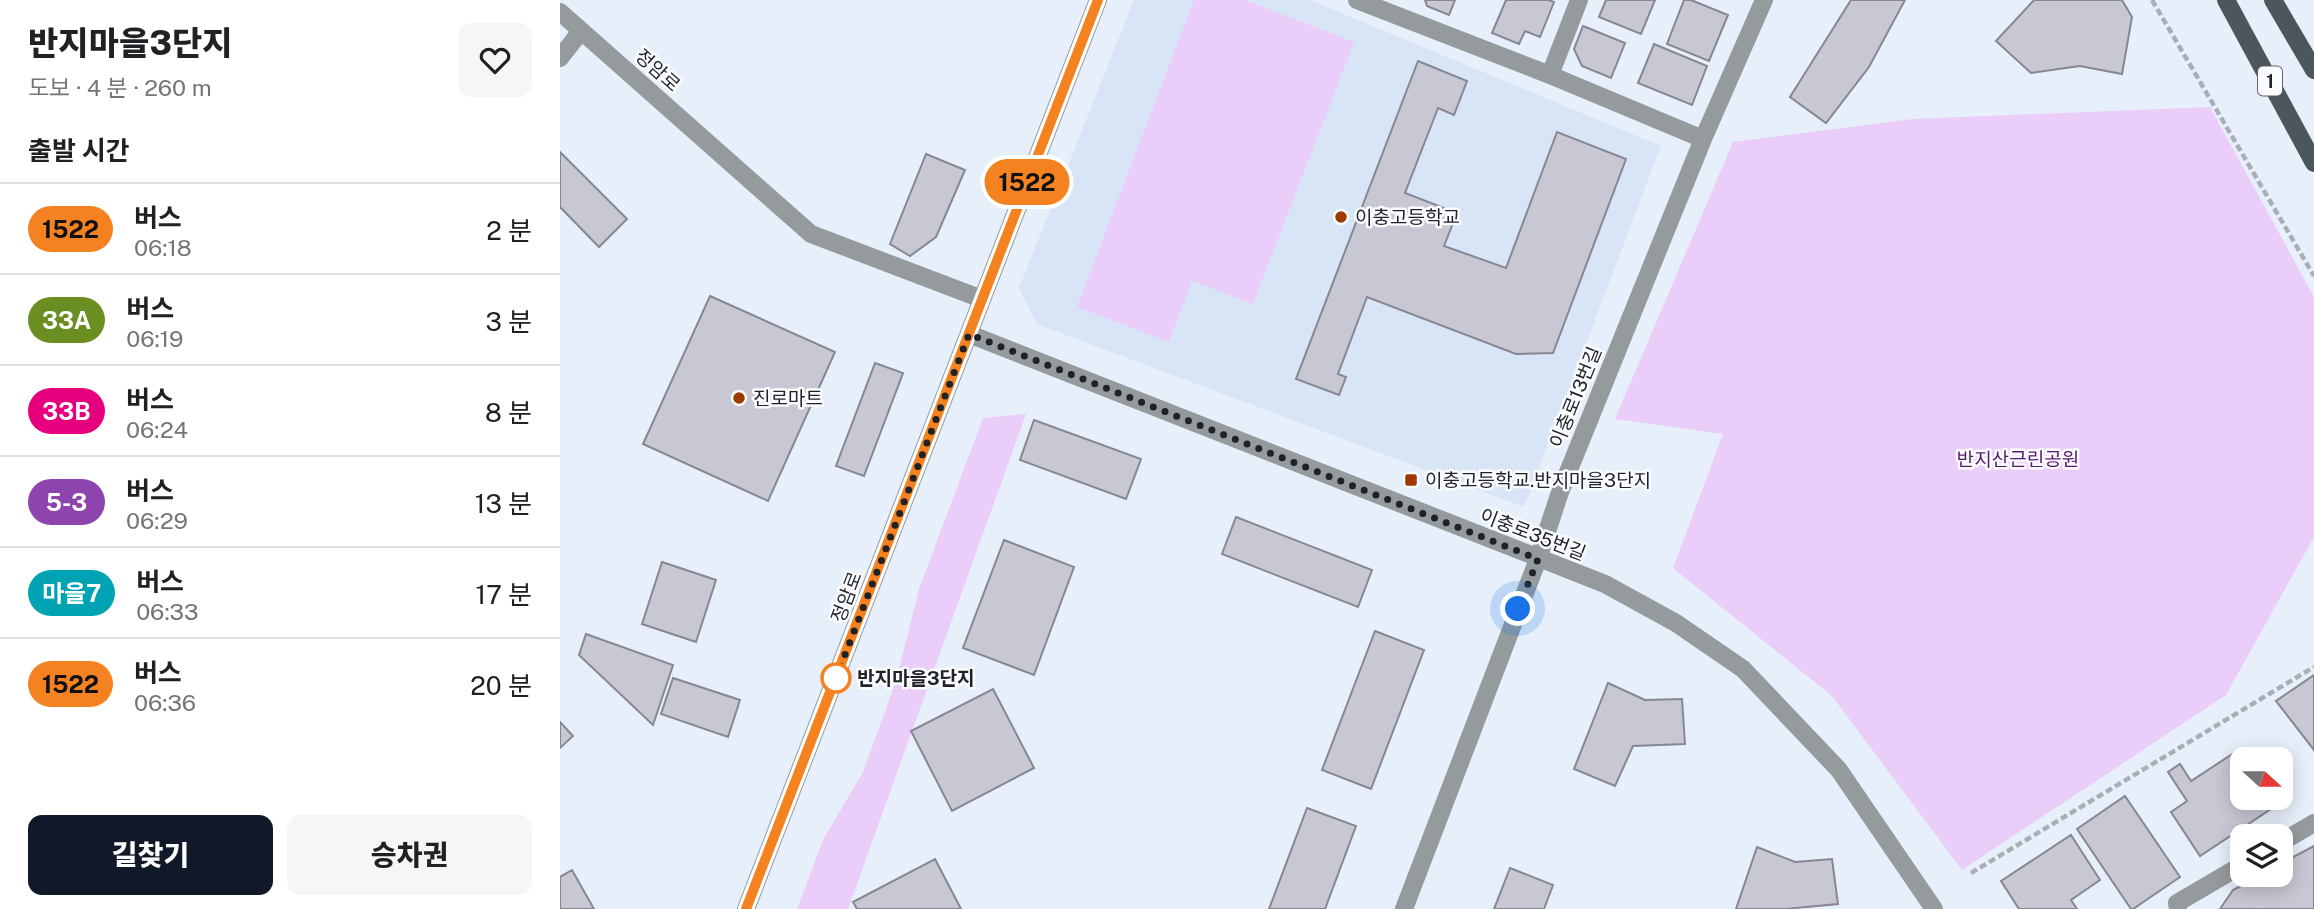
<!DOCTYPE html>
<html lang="ko">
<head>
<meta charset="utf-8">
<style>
	:root { --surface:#fff; --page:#f6f6f6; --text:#202124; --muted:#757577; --line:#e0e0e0; --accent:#111827 }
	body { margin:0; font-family:"Public Sans","Noto Sans KR",sans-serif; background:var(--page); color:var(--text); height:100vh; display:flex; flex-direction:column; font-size:26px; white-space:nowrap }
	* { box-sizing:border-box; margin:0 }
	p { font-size:23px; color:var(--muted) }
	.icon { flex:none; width:38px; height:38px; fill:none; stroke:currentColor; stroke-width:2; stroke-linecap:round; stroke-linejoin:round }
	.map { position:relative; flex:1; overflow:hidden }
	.details { display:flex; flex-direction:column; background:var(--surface); width:560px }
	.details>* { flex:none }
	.badge { padding:0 14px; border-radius:23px; font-size:24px; line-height:46px }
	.needle { width:46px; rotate:111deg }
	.tools { position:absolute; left:1670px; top:747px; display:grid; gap:14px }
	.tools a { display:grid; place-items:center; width:63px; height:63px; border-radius:14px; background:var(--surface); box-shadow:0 4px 18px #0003; font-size:35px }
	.you { position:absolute; width:35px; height:35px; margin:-18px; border:5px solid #fff; border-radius:50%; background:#1a73e8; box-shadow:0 0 0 10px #1a73e833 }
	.map>.badge { position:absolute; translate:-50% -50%; box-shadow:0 0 0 4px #fff }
	h2 { padding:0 28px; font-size:26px; line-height:63px }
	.round { display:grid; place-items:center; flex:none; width:74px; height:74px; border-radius:14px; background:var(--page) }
	.headline { display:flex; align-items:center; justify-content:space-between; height:119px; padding:0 28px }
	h1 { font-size:33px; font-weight:800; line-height:52px }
	.cta { display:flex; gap:14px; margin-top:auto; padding:14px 28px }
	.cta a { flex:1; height:80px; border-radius:14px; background:var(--accent); color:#fff; font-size:28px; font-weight:800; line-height:80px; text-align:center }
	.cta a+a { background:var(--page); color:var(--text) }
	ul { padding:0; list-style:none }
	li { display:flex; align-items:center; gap:21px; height:91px; padding:0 28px; border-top:2px solid var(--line) }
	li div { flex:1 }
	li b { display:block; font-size:26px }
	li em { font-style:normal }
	li .badge { min-width:77px; font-weight:700; text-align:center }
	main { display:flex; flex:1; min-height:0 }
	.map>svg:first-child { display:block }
	.built { fill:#d8e5f6 }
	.green { fill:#ebcdf9 }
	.building { fill:#c8c8d5; stroke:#878793; stroke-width:2 }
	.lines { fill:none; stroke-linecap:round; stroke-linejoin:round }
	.path { stroke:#a7aeb6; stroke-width:4.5; stroke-dasharray:7 3.5; stroke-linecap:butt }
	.minor { stroke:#959b9d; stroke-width:18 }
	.tertiary { stroke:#959b9d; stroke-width:18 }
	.primary { stroke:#4c575b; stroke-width:18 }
	.line-casing { stroke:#fff; stroke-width:16 }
	.line { stroke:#f58220; stroke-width:10 }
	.walk { stroke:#1f2226; stroke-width:7; stroke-dasharray:0 12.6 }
	.poi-dot { fill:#9d3a00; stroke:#fafcfe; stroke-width:2.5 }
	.stop-dot { fill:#fff; stroke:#f58220; stroke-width:3.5 }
	.labels { text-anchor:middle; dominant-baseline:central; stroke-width:5; stroke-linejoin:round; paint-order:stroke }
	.shield { fill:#fafcfe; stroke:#616367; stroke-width:2 }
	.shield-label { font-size:18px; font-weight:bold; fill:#1f2226 }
	.street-label { font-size:19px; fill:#1f2226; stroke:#fafcfe }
	.poi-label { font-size:19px; fill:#1f2226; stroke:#fafcfe; text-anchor:start }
	.park-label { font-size:19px; fill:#591772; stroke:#fafcfe }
	.stop-label { font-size:19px; font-weight:bold; fill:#1f2226; stroke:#fafcfe; text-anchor:start }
</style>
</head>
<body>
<main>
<section class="details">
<div class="headline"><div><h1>반지마을3단지</h1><p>도보 · 4 분 · 260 m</p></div><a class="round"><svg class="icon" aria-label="heart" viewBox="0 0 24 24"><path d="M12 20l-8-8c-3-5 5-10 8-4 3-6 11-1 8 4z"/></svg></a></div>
<h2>출발 시간</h2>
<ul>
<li><span class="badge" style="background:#f58220;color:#111">1522</span><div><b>버스</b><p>06:18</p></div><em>2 분</em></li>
<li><span class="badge" style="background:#6b8e23;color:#fff">33A</span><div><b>버스</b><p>06:19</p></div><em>3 분</em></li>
<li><span class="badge" style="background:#e6007e;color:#fff">33B</span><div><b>버스</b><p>06:24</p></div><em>8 분</em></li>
<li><span class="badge" style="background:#8e44ad;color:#fff">5-3</span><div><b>버스</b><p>06:29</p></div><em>13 분</em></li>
<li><span class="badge" style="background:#00a3b4;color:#fff">마을7</span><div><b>버스</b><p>06:33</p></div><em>17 분</em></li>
<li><span class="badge" style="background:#f58220;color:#111">1522</span><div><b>버스</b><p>06:36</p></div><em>20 분</em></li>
</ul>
<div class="cta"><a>길찾기</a><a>승차권</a></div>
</section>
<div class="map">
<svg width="1754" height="909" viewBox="0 0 1754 909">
	<rect width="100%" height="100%" fill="#e7effa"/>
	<!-- built -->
	<path class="built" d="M 574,0 L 750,0 L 1101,146 L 964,507 L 477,324 L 459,288 Z"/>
	<!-- green -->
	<path class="green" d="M 634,0 L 685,0 L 794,42 L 693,304 L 632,281 L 609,342 L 517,307 Z
		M 1650,107 L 1754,297 L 1754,537 L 1666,695 L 1402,870 L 1272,696 L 1113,568 L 1163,434 L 1055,419 L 1173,142 L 1353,119 Z
		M 466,414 L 288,909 L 237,909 L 263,840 L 303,772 L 336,681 L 359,589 L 423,418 Z"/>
	<!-- building -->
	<path class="building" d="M 865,0 L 895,0 L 889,15 L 867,6 Z
		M 946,0 L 989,0 L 994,2 L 980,37 L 965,31 L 959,44 L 932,33 Z
		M 1046,0 L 1095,0 L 1081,34 L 1039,17 Z
		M 1124,0 L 1131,0 L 1168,15 L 1149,61 L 1107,44 Z
		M 1291,0 L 1345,0 L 1309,67 L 1266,123 L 1230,97 Z
		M 1474,0 L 1562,0 L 1572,17 L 1562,74 L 1520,66 L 1471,73 L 1436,41 Z
		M 1023,26 L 1065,43 L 1051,78 L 1022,66 L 1014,49 Z
		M 1094,44 L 1147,66 L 1132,105 L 1078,83 Z
		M 858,61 L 907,81 L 894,115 L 878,108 L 845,193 L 897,213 L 884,246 L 946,268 L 997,132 L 1066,159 L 993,353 L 956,354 L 807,297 L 778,374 L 786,377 L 779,395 L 736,379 Z
		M 0,152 L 67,219 L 39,247 L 0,207 Z
		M 366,154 L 405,170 L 376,237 L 350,256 L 330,244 Z
		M 150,296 L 275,352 L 208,501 L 83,444 Z
		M 315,363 L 343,373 L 304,476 L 276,466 Z
		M 474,420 L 581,459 L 566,499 L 460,460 Z
		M 676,517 L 812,570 L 798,607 L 662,554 Z
		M 444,540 L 514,567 L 474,675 L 403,648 Z
		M 102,562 L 156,580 L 136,642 L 82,624 Z
		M 815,631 L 864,650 L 811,789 L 762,770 Z
		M 26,634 L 113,665 L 93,725 L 19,655 Z
		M 1754,675 L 1754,750 L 1716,701 Z
		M 113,678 L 180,700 L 168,737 L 101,714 Z
		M 1048,683 L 1085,700 L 1122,699 L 1125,744 L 1073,746 L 1055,786 L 1014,769 Z
		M 433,689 L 474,768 L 392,811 L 351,731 Z
		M 0,722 L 13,736 L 0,748 Z
		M 1674,753 L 1682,765 L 1682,798 L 1704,798 L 1711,809 L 1640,856 L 1611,812 L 1627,801 L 1608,772 L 1620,764 L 1631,781 Z
		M 1565,796 L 1620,877 L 1573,909 L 1571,909 L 1517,829 Z
		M 747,808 L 796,826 L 765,909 L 709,909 Z
		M 1511,835 L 1540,880 L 1511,900 L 1517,909 L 1459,909 L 1441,881 Z
		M 1754,846 L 1754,909 L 1660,909 L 1673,890 L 1701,875 L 1720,875 L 1720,864 Z
		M 1197,847 L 1235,862 L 1272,859 L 1278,904 L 1225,909 L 1176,909 Z
		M 375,859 L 401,909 L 297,909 L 293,902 Z
		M 950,868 L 993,885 L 984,909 L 934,909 Z
		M 12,870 L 34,909 L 0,909 L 0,877 Z"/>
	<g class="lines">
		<!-- path -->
		<path class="path" d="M 1592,0 L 1754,276
			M 1411,873 L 1754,667"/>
		<!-- minor -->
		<path class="minor" d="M 797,0 L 990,75 L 1143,139
			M 0,12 L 251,234 L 422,299
			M 0,58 L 21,31
			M 990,75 L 1019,0
			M 1720,843 L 1754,823
			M 844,909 L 978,559 L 1000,492 L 1143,139 L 1204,0
			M 1618,909 L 1617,903 L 1682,865"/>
		<!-- tertiary -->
		<path class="tertiary" d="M 409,334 L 1045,584 L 1116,623 L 1183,669 L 1279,770 L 1374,909
			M 186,909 L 538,0"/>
		<!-- primary -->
		<path class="primary" d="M 1666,0 L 1754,163
			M 1713,0 L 1754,70"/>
	</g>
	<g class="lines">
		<!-- line casing -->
		<g class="line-casing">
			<path id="line" d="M 186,909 L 538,0"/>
		</g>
		<!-- line -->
		<use href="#line" class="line"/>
		<!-- walk -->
		<path class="walk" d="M 276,678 L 409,334 L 978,559 L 958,609"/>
	</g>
	<!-- markers -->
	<g class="poi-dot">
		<circle cx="781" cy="217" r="7"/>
		<circle cx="179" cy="398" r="7"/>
		<rect x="844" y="473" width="14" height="14" rx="3.5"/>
	</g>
	<circle class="stop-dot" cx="276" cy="678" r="14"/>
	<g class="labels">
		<!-- shield labels -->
		<rect class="shield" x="1698" y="66.5" width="24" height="29" rx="5"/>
		<g class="shield-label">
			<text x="1710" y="81">1</text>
		</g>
		<!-- street labels -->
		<g class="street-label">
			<text transform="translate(98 70) rotate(42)">정암로</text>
			<text transform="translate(1015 397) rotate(-68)">이충로13번길</text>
			<text transform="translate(973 534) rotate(21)">이충로35번길</text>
			<text transform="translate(286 597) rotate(-69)">정암로</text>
		</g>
		<!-- poi labels -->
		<g class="poi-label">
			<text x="795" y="217">이충고등학교</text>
			<text x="193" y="398">진로마트</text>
			<text x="865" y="480">이충고등학교.반지마을3단지</text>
		</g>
		<!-- park labels -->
		<g class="park-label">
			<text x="1458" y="459">반지산근린공원</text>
		</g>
		<!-- stop labels -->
		<g class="stop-label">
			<text x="297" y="678">반지마을3단지</text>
		</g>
	</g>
</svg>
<div class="tools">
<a><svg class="needle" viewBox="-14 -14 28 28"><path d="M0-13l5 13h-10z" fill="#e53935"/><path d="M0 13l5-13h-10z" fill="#757577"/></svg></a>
<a><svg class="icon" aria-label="layers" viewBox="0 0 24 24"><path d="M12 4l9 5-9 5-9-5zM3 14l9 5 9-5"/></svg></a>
</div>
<div class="you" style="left:958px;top:609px"></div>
<b class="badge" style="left:467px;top:182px;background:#f58220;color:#111">1522</b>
</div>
</main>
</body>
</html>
